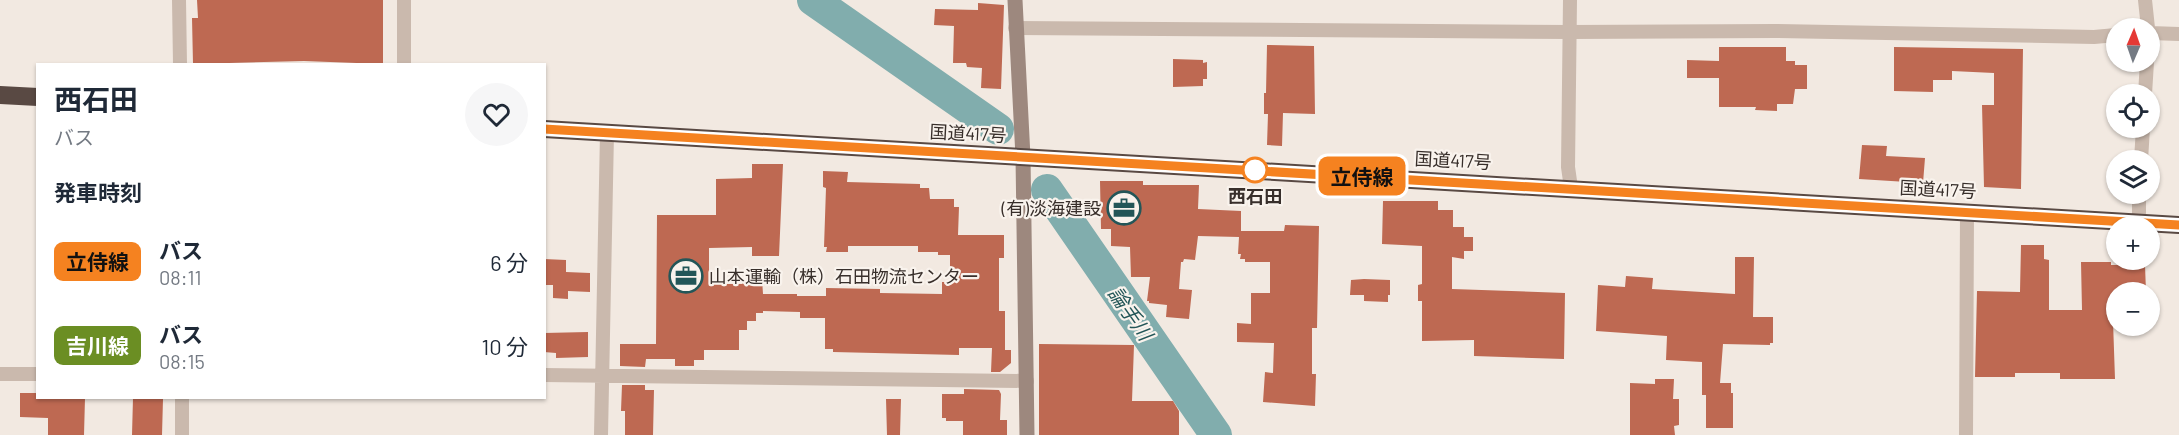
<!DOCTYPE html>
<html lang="ja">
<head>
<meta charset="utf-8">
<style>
	:root { --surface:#fff; --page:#f6f6f7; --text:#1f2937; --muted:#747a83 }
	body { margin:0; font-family:Barlow,"Noto Sans JP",sans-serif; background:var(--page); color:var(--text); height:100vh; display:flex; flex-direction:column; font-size:22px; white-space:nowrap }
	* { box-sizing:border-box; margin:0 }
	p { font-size:20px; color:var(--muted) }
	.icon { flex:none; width:33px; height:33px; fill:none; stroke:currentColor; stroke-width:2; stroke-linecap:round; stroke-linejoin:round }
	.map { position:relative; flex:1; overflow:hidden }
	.details { position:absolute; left:36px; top:63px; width:510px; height:336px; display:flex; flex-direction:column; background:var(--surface); border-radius:0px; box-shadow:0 2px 4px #0004 }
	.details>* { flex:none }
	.badge { padding:0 12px; border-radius:9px; font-size:21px; line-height:39px }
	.needle { width:39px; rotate:2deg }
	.tools { position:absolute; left:2106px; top:18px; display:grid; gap:12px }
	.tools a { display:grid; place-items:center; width:54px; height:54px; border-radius:50%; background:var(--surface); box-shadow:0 2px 4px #0004; font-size:30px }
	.map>.badge { position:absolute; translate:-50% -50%; box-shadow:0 0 0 3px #fff }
	h2 { padding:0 18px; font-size:22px; line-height:54px }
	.round { display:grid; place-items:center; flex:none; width:63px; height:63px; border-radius:32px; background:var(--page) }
	.summary { display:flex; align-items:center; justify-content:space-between; height:102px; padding:0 18px }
	h1 { font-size:28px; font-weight:700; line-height:45px }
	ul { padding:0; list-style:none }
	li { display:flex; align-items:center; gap:18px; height:84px; padding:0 18px }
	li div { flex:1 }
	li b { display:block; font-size:22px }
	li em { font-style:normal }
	li .badge { min-width:66px; font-weight:700; text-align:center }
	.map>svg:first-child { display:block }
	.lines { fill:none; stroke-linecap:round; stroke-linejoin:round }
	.river { stroke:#81adad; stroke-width:32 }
	.building { fill:#be6952 }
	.street { stroke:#cab9ad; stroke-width:14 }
	.secondary { stroke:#9d887e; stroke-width:15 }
	.highway { stroke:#594943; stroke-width:18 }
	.line-casing { stroke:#fff; stroke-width:14 }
	.line { stroke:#f58220; stroke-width:9 }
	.stop-dot { fill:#fff; stroke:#f58220; stroke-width:3 }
	.labels { text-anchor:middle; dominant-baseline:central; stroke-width:4.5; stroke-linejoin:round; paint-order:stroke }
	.street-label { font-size:18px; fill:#382f2b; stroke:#f9f3ed }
	.stop-label { font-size:18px; font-weight:bold; fill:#382f2b; stroke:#f9f3ed }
	.poi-label { font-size:18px; fill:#382f2b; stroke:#f9f3ed; text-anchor:end }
	.water-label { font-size:20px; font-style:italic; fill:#235658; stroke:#f9f3ed }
</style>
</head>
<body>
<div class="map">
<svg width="2179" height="435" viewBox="0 0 2179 435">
	<rect width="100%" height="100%" fill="#f2e9e1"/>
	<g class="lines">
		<!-- river -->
		<path class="river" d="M 813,0 L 998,129
			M 1047,190 L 1216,435"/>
	</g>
	<!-- building -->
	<path class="building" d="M 197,0 L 383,0 L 383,64 L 304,61 L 193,64 L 192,18 L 198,18 Z
		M 978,3 L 1004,5 L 1001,89 L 981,88 L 982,68 L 967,67 L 966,63 L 953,63 L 954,26 L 934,25 L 935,9 L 978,10 Z
		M 1267,45 L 1314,46 L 1315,114 L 1283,113 L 1282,146 L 1267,145 L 1268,114 L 1264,114 L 1264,93 L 1266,93 Z
		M 1719,47 L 1786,47 L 1786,61 L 1795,61 L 1795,65 L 1807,65 L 1807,89 L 1795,89 L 1793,104 L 1777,104 L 1777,111 L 1755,110 L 1756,107 L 1719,107 L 1719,78 L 1687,78 L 1687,60 L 1719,61 Z
		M 1894,47 L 2023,49 L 2021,189 L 1984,187 L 1982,105 L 1994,105 L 1994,73 L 1952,71 L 1952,80 L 1933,80 L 1933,92 L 1894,91 Z
		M 1173,59 L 1203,60 L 1203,63 L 1207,62 L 1207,79 L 1203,79 L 1203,86 L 1173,87 Z
		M 1862,145 L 1887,146 L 1886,156 L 1925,158 L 1923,183 L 1859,179 Z
		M 752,164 L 783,164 L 779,256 L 752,256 L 752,247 L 709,248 L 709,284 L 742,284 L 742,279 L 762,279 L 763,294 L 797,294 L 797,296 L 826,296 L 826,288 L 880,289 L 880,293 L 942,294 L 942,282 L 950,282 L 950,255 L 938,255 L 938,252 L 918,252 L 918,246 L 848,246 L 848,252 L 826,252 L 827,247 L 824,247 L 826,188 L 823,187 L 823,171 L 848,172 L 847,182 L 920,184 L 920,188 L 929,188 L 930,199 L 954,199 L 954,207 L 959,207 L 958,235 L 1004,235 L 1004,258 L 999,258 L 999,311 L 1005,311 L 1005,350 L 1011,350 L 1011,363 L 1000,372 L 991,372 L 992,348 L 959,348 L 959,355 L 833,352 L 833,349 L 825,349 L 825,318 L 800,318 L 800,312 L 763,311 L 763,313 L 756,313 L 756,321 L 747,321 L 747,330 L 739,330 L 739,350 L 704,350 L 704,360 L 694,360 L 694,366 L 675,366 L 675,359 L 646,359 L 645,367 L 620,366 L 620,344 L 656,344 L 657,215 L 716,215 L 716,179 L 752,178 Z
		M 1100,181 L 1143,181 L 1143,185 L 1199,185 L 1198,209 L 1241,211 L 1241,231 L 1284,231 L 1285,225 L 1319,226 L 1317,328 L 1312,328 L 1312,374 L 1316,374 L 1315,406 L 1263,402 L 1265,372 L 1273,373 L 1274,343 L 1237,342 L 1237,323 L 1251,324 L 1251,293 L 1270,293 L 1270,262 L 1245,262 L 1245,259 L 1240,259 L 1241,254 L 1238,254 L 1239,237 L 1198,236 L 1195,260 L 1184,259 L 1183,262 L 1181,262 L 1179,289 L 1192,290 L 1189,319 L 1166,317 L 1167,305 L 1149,303 L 1149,301 L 1147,301 L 1150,277 L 1131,277 L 1130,247 L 1111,246 L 1111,229 L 1101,229 Z
		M 1383,201 L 1438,201 L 1438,210 L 1453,210 L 1453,227 L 1464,227 L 1464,237 L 1473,237 L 1473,251 L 1464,251 L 1464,259 L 1452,257 L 1452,289 L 1565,293 L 1564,359 L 1474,356 L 1474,340 L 1422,341 L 1422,301 L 1418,301 L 1418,285 L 1422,284 L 1422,246 L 1382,244 Z
		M 2021,245 L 2044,245 L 2044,259 L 2049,260 L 2049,310 L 2082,310 L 2081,262 L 2111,262 L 2111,265 L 2145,265 L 2146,292 L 2112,292 L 2115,379 L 2060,379 L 2060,373 L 2015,373 L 2015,377 L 1975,377 L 1977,291 L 2020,292 Z
		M 1735,257 L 1754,257 L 1753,317 L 1773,317 L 1773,343 L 1770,343 L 1770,345 L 1723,344 L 1720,383 L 1731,383 L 1731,393 L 1733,393 L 1733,428 L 1706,428 L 1706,395 L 1702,395 L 1702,362 L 1666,360 L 1667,336 L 1596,331 L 1598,285 L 1625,287 L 1626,276 L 1653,278 L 1652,289 L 1735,294 Z
		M 544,259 L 566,260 L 566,272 L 590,273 L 590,292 L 568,291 L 568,299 L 553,298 L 553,285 L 544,285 Z
		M 1364,279 L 1390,280 L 1390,295 L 1388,295 L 1388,302 L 1364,301 L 1364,295 L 1350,295 L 1351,280 Z
		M 588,332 L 588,357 L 556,358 L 556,353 L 544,352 L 544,333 Z
		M 1039,344 L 1134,345 L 1132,401 L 1173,401 L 1179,411 L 1179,435 L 1039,435 Z
		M 1655,379 L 1674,379 L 1673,399 L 1679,399 L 1679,425 L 1674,426 L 1675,435 L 1630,435 L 1630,383 L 1655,384 Z
		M 622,385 L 645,385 L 645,390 L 654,390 L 653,435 L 625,435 L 625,411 L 621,411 Z
		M 964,389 L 999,390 L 1001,394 L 1000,420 L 1007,420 L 1007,435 L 963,435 L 963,421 L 946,421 L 946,418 L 942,418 L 942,394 L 964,394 Z
		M 20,393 L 38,393 L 38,398 L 85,398 L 84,435 L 48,435 L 48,418 L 20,417 Z
		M 133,398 L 163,399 L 162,435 L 132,435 Z
		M 886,399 L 901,399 L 900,435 L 887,435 Z"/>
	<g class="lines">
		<!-- street -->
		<path class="street" d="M 179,0 L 180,64
			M 1570,0 L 1568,167 L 1571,188
			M 2145,0 L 2148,28
			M 1015,28 L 1570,32 L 1775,31 L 2094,37 L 2116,35
			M 2150,33 L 2179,34
			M 404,64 L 404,0
			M 2145,94 L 2147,62
			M 2141,160 L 2143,128
			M 2139,222 L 2139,194
			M 0,374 L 38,374
			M 544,375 L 1027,381
			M 182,435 L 182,398
			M 601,435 L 607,133
			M 1966,435 L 1967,212"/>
		<!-- secondary -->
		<path class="secondary" d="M 1015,0 L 1023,157 L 1027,435"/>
		<!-- highway -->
		<path class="highway" d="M 0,95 L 38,97
			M 544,129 L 2179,225"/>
	</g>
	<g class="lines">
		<!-- line casing -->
		<g class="line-casing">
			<path id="line" d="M 544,129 L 2179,225"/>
		</g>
		<!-- line -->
		<use href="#line" class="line"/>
	</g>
	<!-- icons -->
	<defs>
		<g id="office-ring" transform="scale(1.725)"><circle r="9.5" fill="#f9f3ed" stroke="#235658" stroke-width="1.5"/><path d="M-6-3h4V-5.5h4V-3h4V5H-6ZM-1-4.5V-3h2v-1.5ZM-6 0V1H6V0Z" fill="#235658"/></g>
	</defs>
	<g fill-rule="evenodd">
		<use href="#office-ring" x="1124" y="208"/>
		<use href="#office-ring" x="686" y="276"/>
	</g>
	<!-- markers -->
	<circle class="stop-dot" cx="1255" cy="170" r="12"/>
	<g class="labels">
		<!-- street labels -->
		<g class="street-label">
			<text transform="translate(968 133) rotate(3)">国道417号</text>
			<text transform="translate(1453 160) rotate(3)">国道417号</text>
			<text transform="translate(1938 189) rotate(3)">国道417号</text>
		</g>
		<!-- stop labels -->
		<g class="stop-label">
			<text x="1255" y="196">西石田</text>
		</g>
		<!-- poi labels -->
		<g class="poi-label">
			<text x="1101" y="208">(有)淡海建設</text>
			<text x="709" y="276" text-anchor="start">山本運輸（株）石田物流センター</text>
		</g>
		<!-- water labels -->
		<g class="water-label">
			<text transform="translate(1131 313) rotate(55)">論手川</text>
		</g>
	</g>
</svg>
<div class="tools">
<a><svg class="needle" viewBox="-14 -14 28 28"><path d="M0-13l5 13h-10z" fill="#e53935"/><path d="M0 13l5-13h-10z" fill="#747a83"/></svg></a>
<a><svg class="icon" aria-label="locate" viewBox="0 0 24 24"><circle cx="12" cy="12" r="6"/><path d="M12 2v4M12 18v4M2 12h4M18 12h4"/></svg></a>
<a><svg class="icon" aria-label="layers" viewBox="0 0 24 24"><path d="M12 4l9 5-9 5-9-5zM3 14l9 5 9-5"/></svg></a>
<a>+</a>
<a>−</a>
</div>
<b class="badge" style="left:1362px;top:176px;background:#f58220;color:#111">立侍線</b>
<section class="details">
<div class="summary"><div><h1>西石田</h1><p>バス</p></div><a class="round"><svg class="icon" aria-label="heart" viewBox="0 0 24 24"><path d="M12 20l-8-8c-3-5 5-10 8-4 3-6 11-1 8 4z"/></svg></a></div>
<h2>発車時刻</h2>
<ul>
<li><span class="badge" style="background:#f58220;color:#111">立侍線</span><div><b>バス</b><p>08:11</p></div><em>6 分</em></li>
<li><span class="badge" style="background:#6b8e23;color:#fff">吉川線</span><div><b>バス</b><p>08:15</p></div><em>10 分</em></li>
</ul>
</section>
</div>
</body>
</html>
